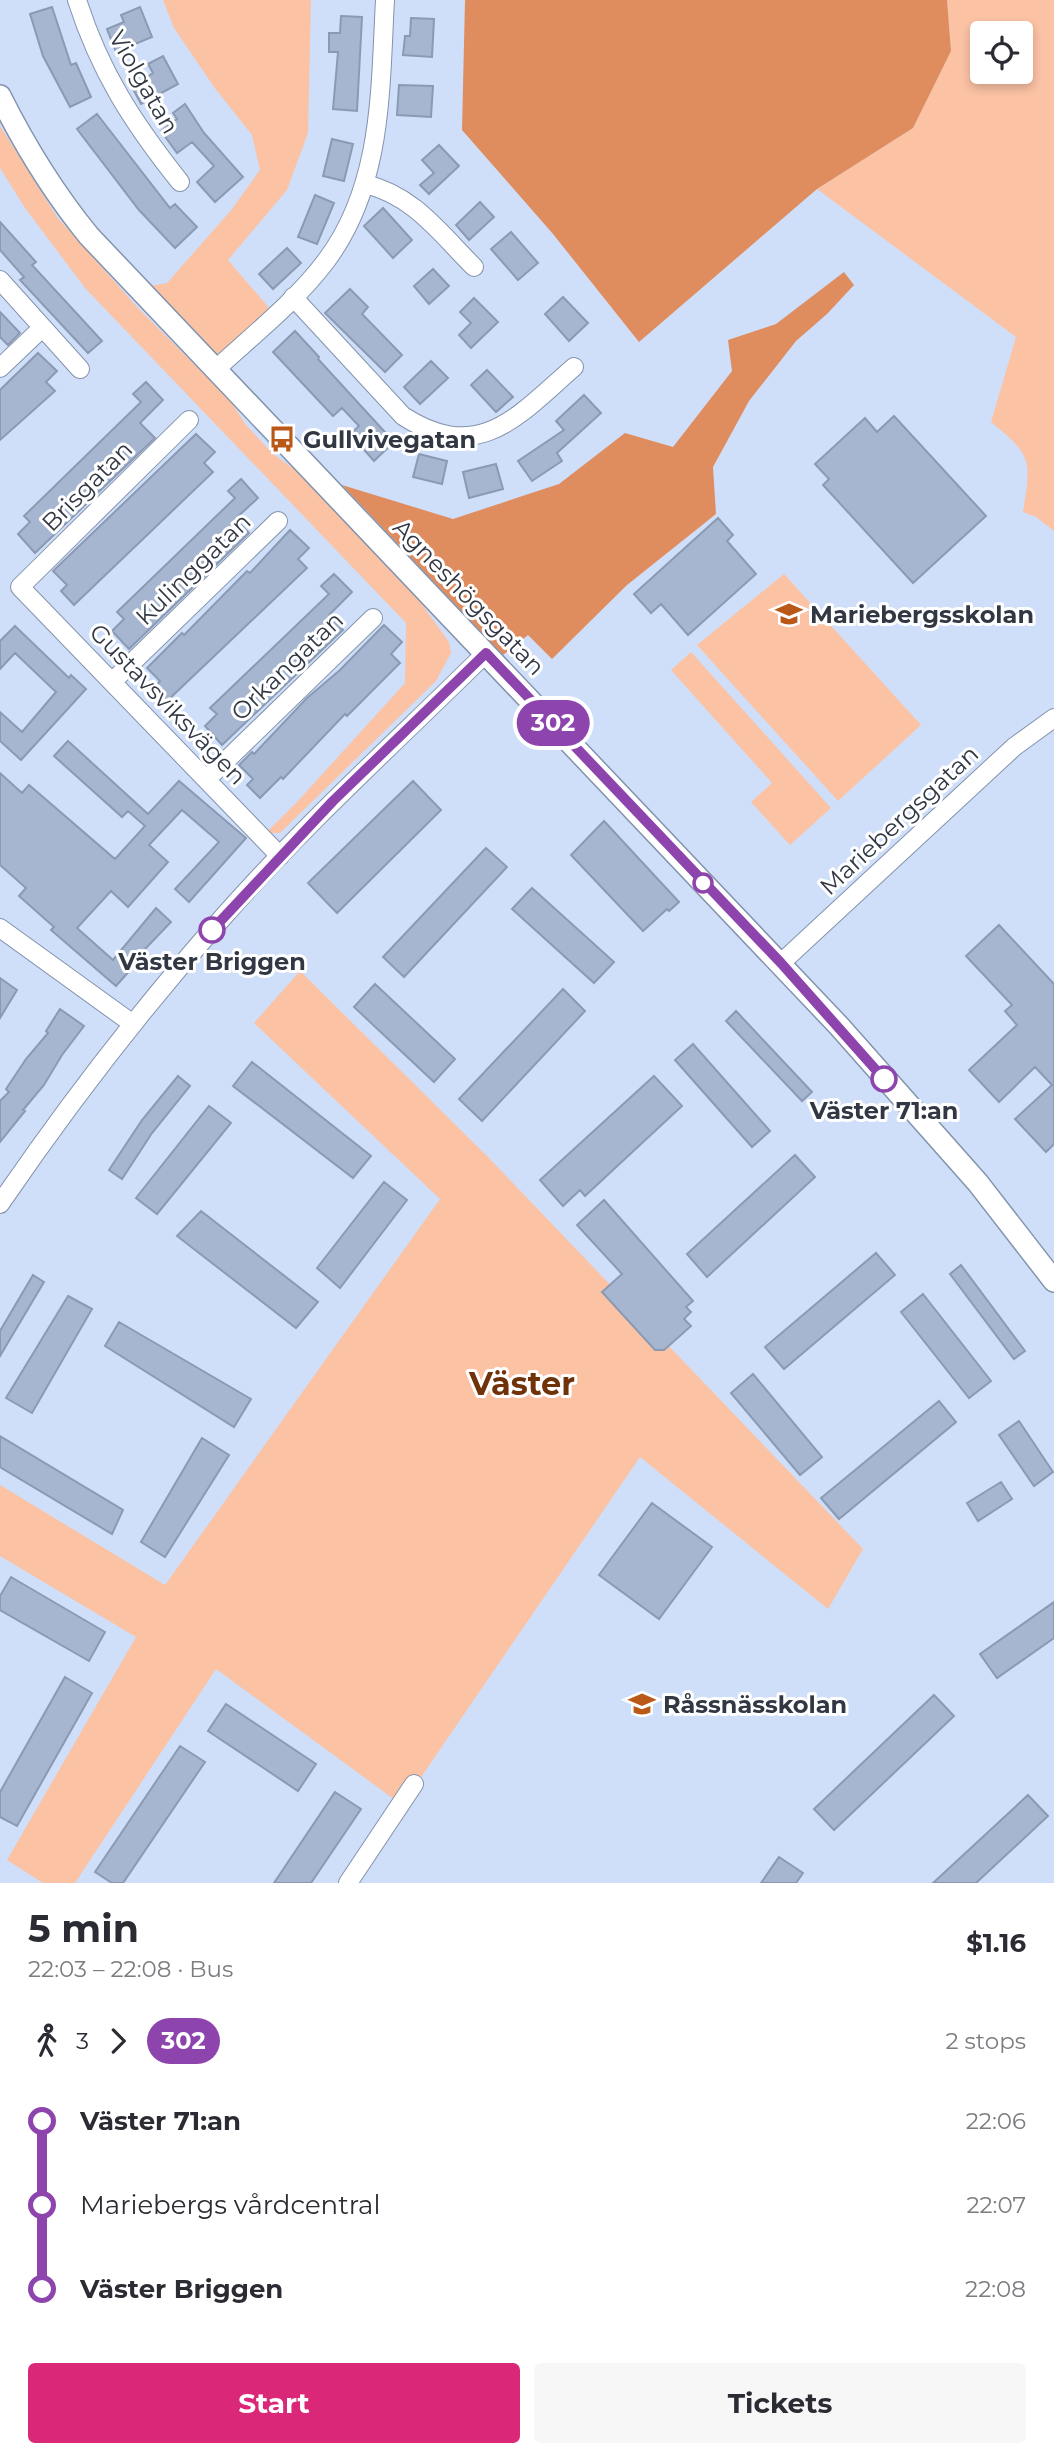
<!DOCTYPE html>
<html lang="en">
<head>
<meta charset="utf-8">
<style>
	:root { --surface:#fff; --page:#f7f7f7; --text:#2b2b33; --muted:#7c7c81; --accent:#db2777 }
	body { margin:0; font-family:Montserrat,sans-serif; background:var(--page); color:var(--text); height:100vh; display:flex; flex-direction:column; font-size:26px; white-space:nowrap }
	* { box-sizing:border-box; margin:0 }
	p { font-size:23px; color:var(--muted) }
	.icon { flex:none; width:38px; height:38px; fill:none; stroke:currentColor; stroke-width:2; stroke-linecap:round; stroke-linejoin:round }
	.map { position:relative; height:1883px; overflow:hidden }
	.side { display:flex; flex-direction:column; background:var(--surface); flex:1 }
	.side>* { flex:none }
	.badge { padding:0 14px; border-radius:23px; font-size:24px; line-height:46px }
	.tools { position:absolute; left:970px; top:21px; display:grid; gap:14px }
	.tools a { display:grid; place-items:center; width:63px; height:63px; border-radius:7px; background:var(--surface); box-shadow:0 4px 10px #0003; font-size:35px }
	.map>.badge { position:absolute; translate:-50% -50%; box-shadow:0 0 0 4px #fff }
	.legs { display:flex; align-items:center; gap:10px; height:77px; padding:0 28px; font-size:23px }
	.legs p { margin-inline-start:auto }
	.headline { display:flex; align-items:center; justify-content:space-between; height:119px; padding:0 28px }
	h1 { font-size:38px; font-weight:700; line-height:52px }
	.primary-button { display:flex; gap:14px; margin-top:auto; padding:14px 28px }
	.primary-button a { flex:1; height:80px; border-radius:7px; background:var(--accent); color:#fff; font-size:28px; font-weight:700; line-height:80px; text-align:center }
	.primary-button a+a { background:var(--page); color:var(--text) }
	ul { padding:0 28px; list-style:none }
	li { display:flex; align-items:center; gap:24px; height:84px; font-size:26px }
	li i { display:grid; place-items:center; width:10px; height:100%; margin:0 9px; background:currentColor }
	li i::after { content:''; width:18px; height:18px; margin:-9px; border:5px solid; border-radius:50%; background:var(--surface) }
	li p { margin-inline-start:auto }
	li:first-child i { background:linear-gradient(#0000 50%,currentColor 0) }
	li:last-child i { background:linear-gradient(currentColor 50%,#0000 0) }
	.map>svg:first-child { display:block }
	.green { fill:#fbc2a4; fill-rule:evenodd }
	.forest { fill:#df8c5e }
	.building { fill:#a6b6d0; stroke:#8b9ab3; stroke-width:2 }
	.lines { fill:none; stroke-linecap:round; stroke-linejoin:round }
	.minor-casing { stroke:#8393ac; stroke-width:20 }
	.tertiary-casing { stroke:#8393ac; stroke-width:24 }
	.minor { stroke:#fff; stroke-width:18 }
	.tertiary { stroke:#fff; stroke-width:21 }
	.line-1-casing { stroke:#fff; stroke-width:16 }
	.line-1 { stroke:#8e44ad; stroke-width:10 }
	.stop-1-dot { fill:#fff; stroke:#8e44ad; stroke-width:3.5 }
	.labels { text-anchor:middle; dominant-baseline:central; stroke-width:6; stroke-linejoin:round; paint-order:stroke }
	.street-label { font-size:24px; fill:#313843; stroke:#fff }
	.poi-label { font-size:24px; font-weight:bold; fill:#313843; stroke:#fff; text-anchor:start }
	.stop-label { font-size:24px; font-weight:bold; fill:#313843; stroke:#fff }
	.district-label { font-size:32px; font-weight:bold; fill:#703309; stroke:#fff }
</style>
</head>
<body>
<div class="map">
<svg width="1054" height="1883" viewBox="0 0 1054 1883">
	<rect width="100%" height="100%" fill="#cfdffa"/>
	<!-- green -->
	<path class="green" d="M 163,0 L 311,0 L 308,133 L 287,190 L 228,260 L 276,316 L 225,371 L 144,287 L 167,283 L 232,209 L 260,170 L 252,135 L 214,87 L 174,28 Z
		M 947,0 L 1054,0 L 1054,531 L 1036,517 L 1023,512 C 1031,461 1033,456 991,422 L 1016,337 L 817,189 L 913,128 L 951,51 ZM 982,33 L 1020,33 L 1020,72 L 982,72 Z
		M 0,126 L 57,217 L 139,309 L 230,400 L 246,425 L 273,454 L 294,469 L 408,585 L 449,642 L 451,653 L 436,681 L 280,833 L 270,833 L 268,831 L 297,802 L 405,683 L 406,623 L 85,288 L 25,208 L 0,168 Z
		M 784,574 L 921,725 L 838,801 L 697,645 Z
		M 691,652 L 831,808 L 790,845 L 751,802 L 772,783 L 671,670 Z
		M 300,971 L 488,1157 L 863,1549 L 828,1609 L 640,1457 L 402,1805 L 216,1669 L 75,1883 L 43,1883 L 7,1860 L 136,1637 L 0,1556 L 0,1485 L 165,1585 L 440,1199 L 254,1023 Z"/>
	<!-- forest -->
	<path class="forest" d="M 465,0 L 947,0 L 951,51 L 913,128 L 817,189 L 639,342 L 553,234 L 462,130 Z
		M 844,272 L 854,285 L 827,314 L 796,341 L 749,401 L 713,467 L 716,514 L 627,585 L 552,659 L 528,635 L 503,655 L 342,485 L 453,519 L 559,484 L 625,433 L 673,447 L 732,371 L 728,340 L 776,324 Z"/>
	<!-- building -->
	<path class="building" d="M 52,7 L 71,65 L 76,63 L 91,97 L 70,107 L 43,56 L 30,14 Z
		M 140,7 L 152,37 L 116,52 L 107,29 L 124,22 L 121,15 Z
		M 341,16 L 362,17 L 357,111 L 333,109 L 338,52 L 329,52 L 329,33 L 340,33 Z
		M 411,18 L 434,19 L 432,57 L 403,55 L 405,36 L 410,36 Z
		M 163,56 L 178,84 L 141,104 L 132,87 L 153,73 L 148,64 Z
		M 399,85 L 433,86 L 431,117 L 397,115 Z
		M 185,104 L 204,133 L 243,177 L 215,202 L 197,182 L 214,166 L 192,142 L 177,153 L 161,131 L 177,119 L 173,113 Z
		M 97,114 L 170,208 L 175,204 L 197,227 L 175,248 L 139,210 L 77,129 Z
		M 332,139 L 353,144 L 344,181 L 323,176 Z
		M 439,145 L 459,166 L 429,194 L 420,185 L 434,173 L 422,160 Z
		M 315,195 L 334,203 L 317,244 L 298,237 Z
		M 480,202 L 494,217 L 469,240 L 456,225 Z
		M 383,208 L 412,240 L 393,258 L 364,226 Z
		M 0,222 L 36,262 L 32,265 L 102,341 L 88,353 L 20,280 L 24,277 L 0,250 Z
		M 511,232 L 538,263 L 518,280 L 491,249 Z
		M 287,248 L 301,263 L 273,289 L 259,274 Z
		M 433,269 L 449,286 L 429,304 L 414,286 Z
		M 350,289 L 368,307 L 362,314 L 402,355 L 385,372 L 325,313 Z
		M 563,297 L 588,323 L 569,341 L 545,314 Z
		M 474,298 L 498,322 L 471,348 L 459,335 L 471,323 L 460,312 Z
		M 0,312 L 20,333 L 8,345 L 0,337 Z
		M 295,331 L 319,357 L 318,359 L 394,442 L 374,461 L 350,434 L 359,426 L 342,408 L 333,416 L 273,352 Z
		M 38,353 L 57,371 L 46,382 L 55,391 L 0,440 L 0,390 Z
		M 431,361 L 448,378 L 420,404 L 404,387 Z
		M 487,370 L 513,397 L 496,412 L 471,385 Z
		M 146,382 L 163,400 L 140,423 L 155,438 L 35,553 L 18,534 L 30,522 L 24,516 L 141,402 L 133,394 Z
		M 584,395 L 601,413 L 557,453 L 562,461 L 532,481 L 518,461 L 564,430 L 556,421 Z
		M 894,416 L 986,516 L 913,583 L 823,485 L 829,479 L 815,464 L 865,418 L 877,432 Z
		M 196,434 L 215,452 L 204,463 L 213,472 L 74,605 L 61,591 L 67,585 L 53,571 Z
		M 419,454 L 447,461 L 442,484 L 413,477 Z
		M 496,464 L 503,489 L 469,498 L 463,472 Z
		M 241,479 L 258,498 L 235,519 L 249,533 L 129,649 L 112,631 L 124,619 L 117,612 L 235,498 L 228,491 Z
		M 718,518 L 733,535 L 727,541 L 756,574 L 688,635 L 661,604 L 651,613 L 634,594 Z
		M 290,530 L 309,548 L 298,559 L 307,568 L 167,701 L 154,688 L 160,681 L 147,668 L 182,633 L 184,635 L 247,571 L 250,573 Z
		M 334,574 L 352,592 L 329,615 L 343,630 L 222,745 L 205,726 L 217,714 L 210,708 L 329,594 L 321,586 Z
		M 384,625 L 402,642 L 391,654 L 400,663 L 347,716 L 345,714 L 283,779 L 281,777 L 260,798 L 247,785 L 253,779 L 239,765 L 252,752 L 254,754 L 307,698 L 340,670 Z
		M 15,626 L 69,678 L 71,675 L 86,689 L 21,760 L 0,741 L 0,712 L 22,732 L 56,692 L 15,653 L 0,669 L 0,641 Z
		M 68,741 L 148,814 L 179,781 L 246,838 L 189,902 L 175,889 L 219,842 L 182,810 L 149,845 L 168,862 L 128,907 L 111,891 L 77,928 L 113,960 L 156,908 L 171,922 L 145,949 L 147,951 L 116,986 L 51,930 L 54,927 L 19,896 L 26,888 L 0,865 L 0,773 L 22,793 L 29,785 L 115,859 L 145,826 L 128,811 L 122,817 L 54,756 Z
		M 413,781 L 441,810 L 337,913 L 308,883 Z
		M 604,821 L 679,902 L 669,911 L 667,909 L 643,931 L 571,855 Z
		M 486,848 L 507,867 L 404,977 L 383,957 Z
		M 532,888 L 614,962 L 594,983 L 512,909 Z
		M 999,925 L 1054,984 L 1054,1144 L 1046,1152 L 1015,1119 L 1052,1085 L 1035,1067 L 999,1102 L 969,1070 L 1017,1025 L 1005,1011 L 1012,1005 L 966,956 Z
		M 0,978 L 17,990 L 0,1018 Z
		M 375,984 L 455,1059 L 434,1082 L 354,1007 Z
		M 563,989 L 585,1011 L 482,1121 L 459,1099 Z
		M 60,1009 L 84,1026 L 62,1055 L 44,1085 L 23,1110 L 25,1111 L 0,1142 L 0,1101 L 9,1092 L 6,1089 L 26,1059 L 48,1033 L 46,1031 Z
		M 736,1011 L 812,1092 L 802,1101 L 726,1021 Z
		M 693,1044 L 770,1131 L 752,1147 L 675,1060 Z
		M 252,1062 L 371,1156 L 353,1178 L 233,1086 Z
		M 178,1076 L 190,1086 L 152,1133 L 122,1179 L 109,1170 L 142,1120 Z
		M 654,1076 L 682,1106 L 585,1196 L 580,1190 L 563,1206 L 540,1180 Z
		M 209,1106 L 231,1123 L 157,1214 L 136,1198 Z
		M 795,1155 L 815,1177 L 707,1277 L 687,1254 Z
		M 384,1182 L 407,1200 L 340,1288 L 317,1268 Z
		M 604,1200 L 693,1301 L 686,1307 L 691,1312 L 684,1319 L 691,1326 L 664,1350 L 655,1350 L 602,1292 L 622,1274 L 577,1225 Z
		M 201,1211 L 318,1302 L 296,1328 L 177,1236 Z
		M 876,1253 L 895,1275 L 784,1369 L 765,1347 Z
		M 961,1265 L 1025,1351 L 1014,1359 L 950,1274 Z
		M 33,1275 L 44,1282 L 0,1356 L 0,1331 Z
		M 923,1294 L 991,1381 L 969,1398 L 901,1312 Z
		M 68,1296 L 92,1309 L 32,1413 L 6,1398 Z
		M 119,1322 L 251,1399 L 234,1427 L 105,1346 Z
		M 753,1374 L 822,1457 L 800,1475 L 731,1393 Z
		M 939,1401 L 956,1422 L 839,1519 L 821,1498 Z
		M 1019,1421 L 1053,1472 L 1034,1486 L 999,1435 Z
		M 0,1436 L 123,1510 L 112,1534 L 0,1467 Z
		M 202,1438 L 229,1455 L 165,1557 L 141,1542 Z
		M 1001,1482 L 1012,1499 L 978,1521 L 967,1503 Z
		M 652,1503 L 712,1547 L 659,1619 L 599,1575 Z
		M 11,1577 L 105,1632 L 89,1661 L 0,1610 L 0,1596 Z
		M 1054,1602 L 1054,1638 L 997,1678 L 980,1654 Z
		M 65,1677 L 92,1693 L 17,1826 L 0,1817 L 0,1792 Z
		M 934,1695 L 954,1716 L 834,1830 L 814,1809 Z
		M 226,1704 L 316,1764 L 298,1791 L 208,1731 Z
		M 180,1746 L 205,1762 L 123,1883 L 112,1883 L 95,1872 Z
		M 335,1792 L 361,1809 L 311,1883 L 274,1883 Z
		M 1028,1795 L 1048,1816 L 976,1883 L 933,1883 Z
		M 779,1857 L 803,1873 L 796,1883 L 761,1883 Z"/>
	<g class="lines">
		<!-- minor casing -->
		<g class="minor-casing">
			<path id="minor" d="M 77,0 C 100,72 133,123 180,182
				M 365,184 C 413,195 440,233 474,267
				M 0,280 L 80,369
				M 293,297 L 403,416 C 479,465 518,416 574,367
				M 0,368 L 42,328
				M 216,369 C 253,335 296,301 326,261 C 383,185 380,90 385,0
				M 189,420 L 20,587 L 280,856
				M 112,682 L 278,521
				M 207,779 L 373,618
				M 0,928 L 133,1024
				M 781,963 L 1014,747 L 1054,718
				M 0,1204 C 69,1103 143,1007 224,916 C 306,823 398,740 486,653
				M 348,1883 L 414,1784"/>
		</g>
		<!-- tertiary casing -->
		<g class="tertiary-casing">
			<path id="tertiary" d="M 0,96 C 25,146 53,192 89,236 L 839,1026 L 978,1183 L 1054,1281"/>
		</g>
		<!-- minor -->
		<use href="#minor" class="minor"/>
		<!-- tertiary -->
		<use href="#tertiary" class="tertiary"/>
	</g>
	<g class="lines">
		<!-- line-1 casing -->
		<g class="line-1-casing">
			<path id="line-1" d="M 212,930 L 333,801 L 486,653 L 781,963 L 884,1079"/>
		</g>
		<!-- line-1 -->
		<use href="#line-1" class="line-1"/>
	</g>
	<!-- icons -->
	<defs>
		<g id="bus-bare" transform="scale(2.1)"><path d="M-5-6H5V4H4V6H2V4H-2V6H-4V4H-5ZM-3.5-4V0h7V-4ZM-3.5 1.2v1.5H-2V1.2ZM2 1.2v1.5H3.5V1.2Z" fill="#ba5917" stroke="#fff" stroke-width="2.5" paint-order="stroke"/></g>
		<g id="school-bare" transform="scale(2.1)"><path d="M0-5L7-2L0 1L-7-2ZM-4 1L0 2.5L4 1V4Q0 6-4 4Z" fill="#ba5917" stroke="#fff" stroke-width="2.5" paint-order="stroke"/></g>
	</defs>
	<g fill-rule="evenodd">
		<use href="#bus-bare" x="282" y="439"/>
		<use href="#school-bare" x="789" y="614"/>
		<use href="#school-bare" x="642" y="1704"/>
	</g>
	<!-- markers -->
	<g class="stop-1-dot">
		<circle cx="703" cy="883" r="9"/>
		<circle cx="212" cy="930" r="12"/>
		<circle cx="884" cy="1079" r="12"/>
	</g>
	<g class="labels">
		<!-- street labels -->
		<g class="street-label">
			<text transform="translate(144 82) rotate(60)">Violgatan</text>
			<text transform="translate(87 486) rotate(-45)">Brisgatan</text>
			<text transform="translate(193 569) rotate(-44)">Kulinggatan</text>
			<text transform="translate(469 597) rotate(46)">Agneshögsgatan</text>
			<text transform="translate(287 666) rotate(-44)">Orkangatan</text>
			<text transform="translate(168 704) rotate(46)">Gustavsviksvägen</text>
			<text transform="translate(899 820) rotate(-43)">Mariebergsgatan</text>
		</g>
		<!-- poi labels -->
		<g class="poi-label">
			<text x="303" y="439">Gullvivegatan</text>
			<text x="810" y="614">Mariebergsskolan</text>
			<text x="663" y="1704">Råssnässkolan</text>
		</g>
		<!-- stop labels -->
		<g class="stop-label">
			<text x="212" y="961">Väster Briggen</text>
			<text x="884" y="1110">Väster 71:an</text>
		</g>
		<!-- district labels -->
		<g class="district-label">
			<text x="522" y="1383">Väster</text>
		</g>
	</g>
</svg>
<div class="tools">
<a><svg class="icon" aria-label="locate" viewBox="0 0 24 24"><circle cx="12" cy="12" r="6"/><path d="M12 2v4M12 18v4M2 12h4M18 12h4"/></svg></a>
</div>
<b class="badge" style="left:553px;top:723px;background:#8e44ad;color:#fff">302</b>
</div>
<section class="side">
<div class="headline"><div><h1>5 min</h1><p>22:03 – 22:08 · Bus</p></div><b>$1.16</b></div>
<div class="legs"><svg class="icon" aria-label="walk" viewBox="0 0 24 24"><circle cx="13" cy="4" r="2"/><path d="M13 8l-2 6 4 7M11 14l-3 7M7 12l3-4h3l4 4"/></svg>3<svg class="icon" aria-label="forward" viewBox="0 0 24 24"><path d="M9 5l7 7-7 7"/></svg><b class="badge" style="background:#8e44ad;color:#fff">302</b><p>2 stops</p></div>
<ul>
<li><i style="color:#8e44ad"></i><b>Väster 71:an</b><p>22:06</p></li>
<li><i style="color:#8e44ad"></i><span>Mariebergs vårdcentral</span><p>22:07</p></li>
<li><i style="color:#8e44ad"></i><b>Väster Briggen</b><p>22:08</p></li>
</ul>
<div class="primary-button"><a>Start</a><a>Tickets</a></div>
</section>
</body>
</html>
